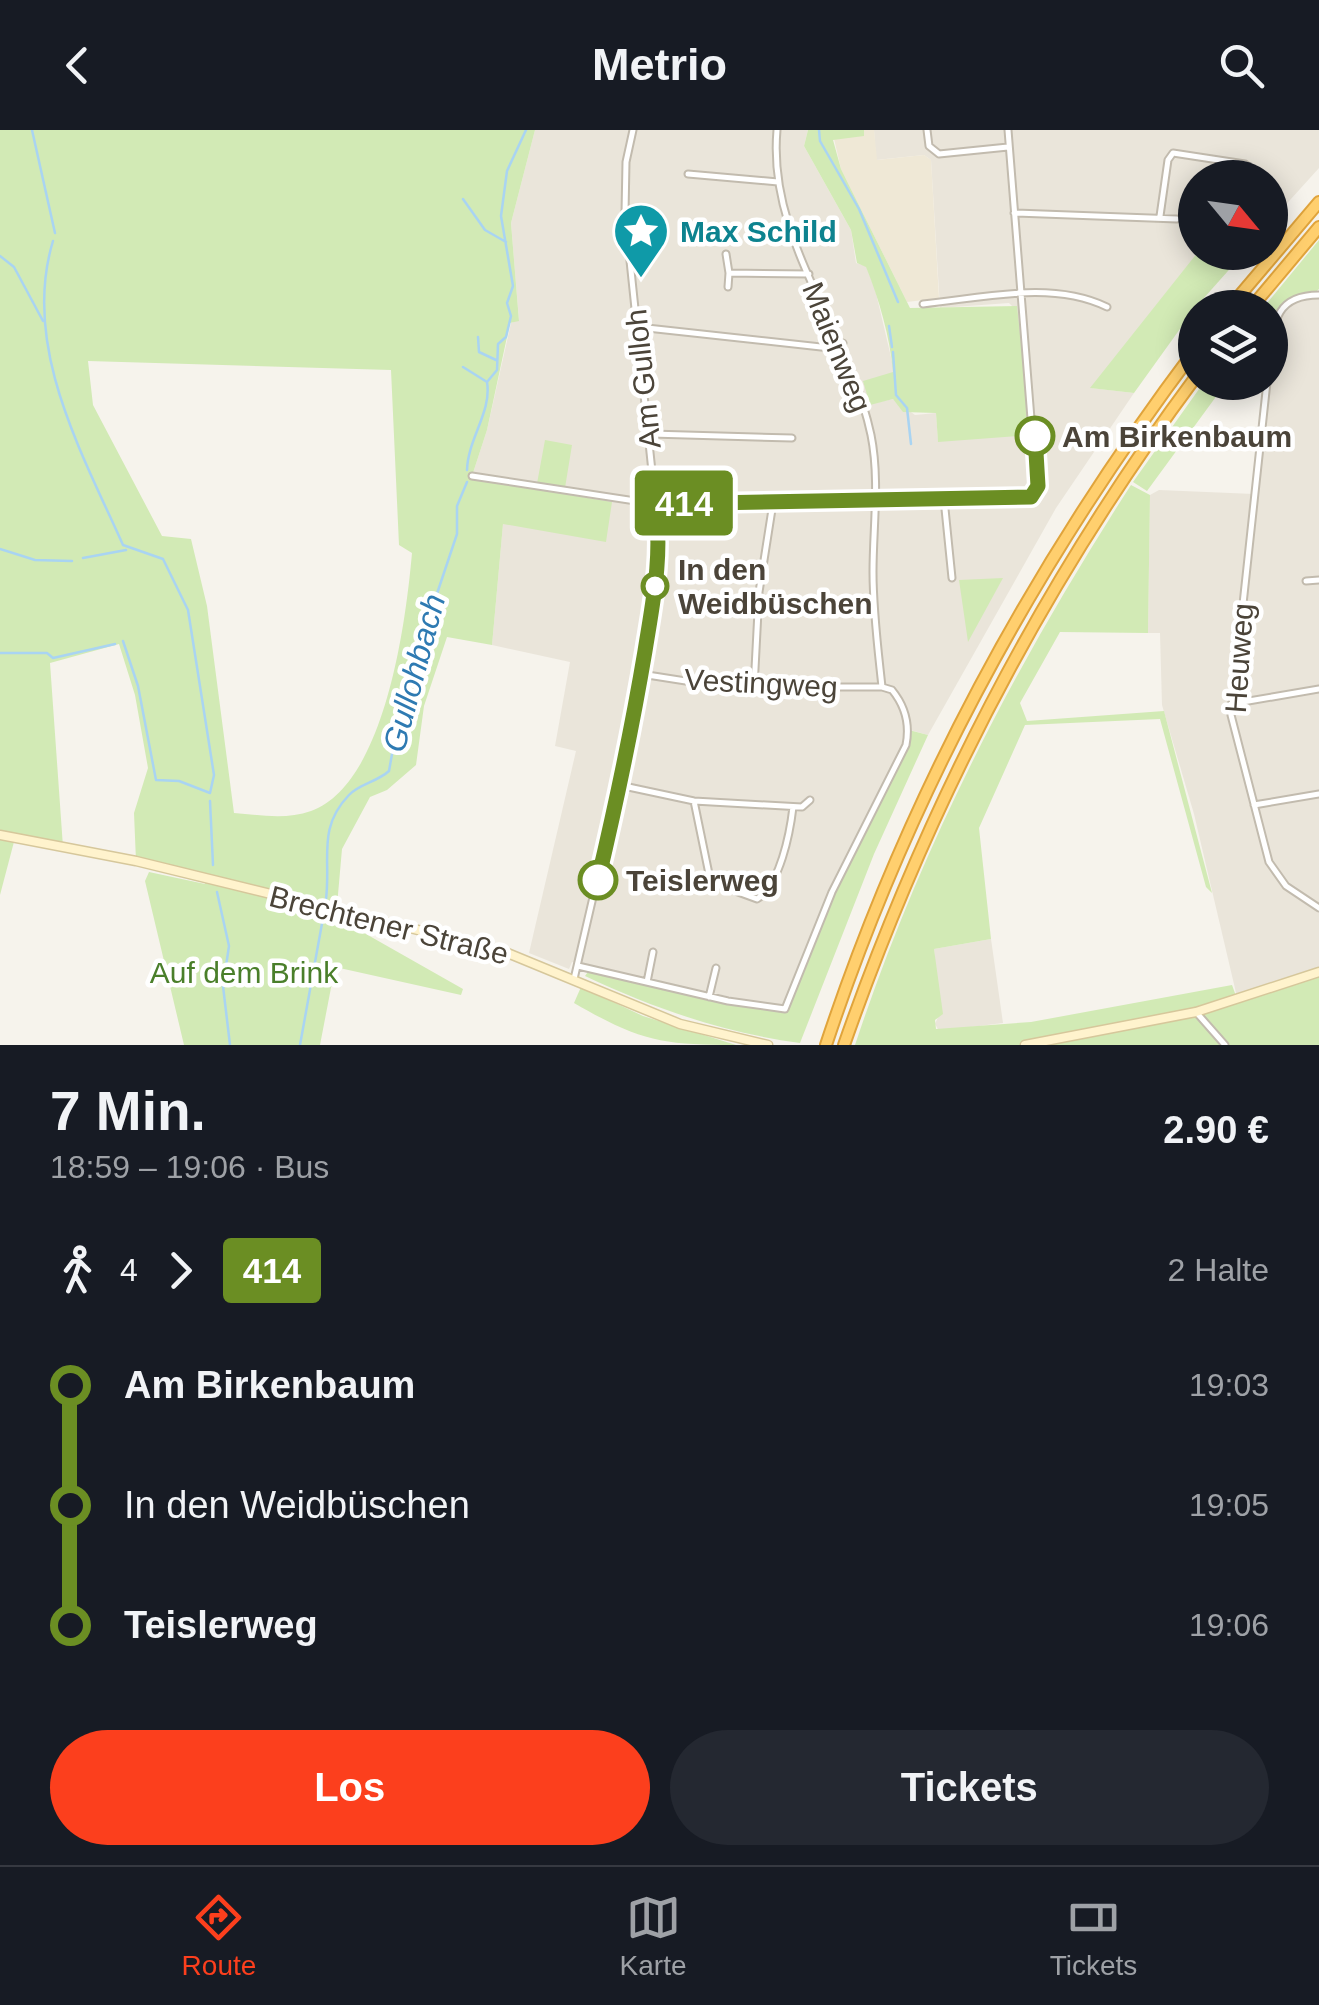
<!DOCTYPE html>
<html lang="de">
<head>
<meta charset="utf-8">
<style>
	:root { --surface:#171b24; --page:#242831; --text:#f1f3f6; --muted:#9ea1a6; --line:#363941; --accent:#fc3f1d }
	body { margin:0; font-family:Arial,sans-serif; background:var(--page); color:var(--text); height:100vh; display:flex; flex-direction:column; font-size:38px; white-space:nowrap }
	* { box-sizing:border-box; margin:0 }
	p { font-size:32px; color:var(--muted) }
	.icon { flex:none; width:55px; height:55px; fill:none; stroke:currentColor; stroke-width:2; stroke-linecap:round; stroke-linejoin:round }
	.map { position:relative; height:915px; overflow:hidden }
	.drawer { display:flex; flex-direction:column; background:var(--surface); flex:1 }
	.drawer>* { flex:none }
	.badge { padding:0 20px; border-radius:8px; font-size:35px; line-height:65px }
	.needle { width:65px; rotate:119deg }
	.buttons { position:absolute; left:1178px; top:30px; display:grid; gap:20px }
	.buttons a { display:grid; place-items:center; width:110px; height:110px; border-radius:50%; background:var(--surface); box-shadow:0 5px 25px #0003; font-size:50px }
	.map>.badge { position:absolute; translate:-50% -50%; box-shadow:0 0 0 5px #fff }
	.legs { display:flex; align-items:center; gap:15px; height:110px; padding:0 50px; font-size:32px }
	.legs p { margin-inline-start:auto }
	.head { display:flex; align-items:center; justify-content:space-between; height:170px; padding:0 50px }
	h1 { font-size:55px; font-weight:800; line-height:75px }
	.cta { display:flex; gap:20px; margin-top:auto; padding:20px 50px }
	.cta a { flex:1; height:115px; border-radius:60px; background:var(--accent); color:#fff; font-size:40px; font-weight:800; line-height:115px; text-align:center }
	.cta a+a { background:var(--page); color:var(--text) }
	ul { padding:0 50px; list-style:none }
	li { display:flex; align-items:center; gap:35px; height:120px; font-size:38px }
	li i { display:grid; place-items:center; width:15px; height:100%; margin:0 12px; background:currentColor }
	li i::after { content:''; width:25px; height:25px; margin:-12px; border:8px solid; border-radius:50%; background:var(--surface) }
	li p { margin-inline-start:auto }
	li:first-child i { background:linear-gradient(#0000 50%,currentColor 0) }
	li:last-child i { background:linear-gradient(currentColor 50%,#0000 0) }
	header { display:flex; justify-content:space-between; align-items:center; height:130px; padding:0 50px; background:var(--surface); font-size:45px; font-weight:800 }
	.menu { display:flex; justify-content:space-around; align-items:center; height:140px; border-top:2px solid var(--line); background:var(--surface); font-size:28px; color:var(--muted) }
	.menu a { display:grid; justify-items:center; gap:5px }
	.menu .current { color:var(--accent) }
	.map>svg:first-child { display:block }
	.residential { fill:#eae5da }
	.education { fill:#efe8d6 }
	.green { fill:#d2eab5; fill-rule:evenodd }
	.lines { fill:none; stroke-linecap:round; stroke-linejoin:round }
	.stream { stroke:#a9d4f2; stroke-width:2.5 }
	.street-casing { stroke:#c2bbae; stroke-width:9 }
	.secondary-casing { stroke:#d6c79b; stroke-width:11 }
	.highway-casing { stroke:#e0a43c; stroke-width:14 }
	.street { stroke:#fff; stroke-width:5 }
	.secondary { stroke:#fff3cd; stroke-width:8 }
	.highway { stroke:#ffcf6e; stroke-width:10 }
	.line-1-casing { stroke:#fff; stroke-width:22 }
	.line-1 { stroke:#6b8e23; stroke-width:15 }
	.stop-1-dot { fill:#fff; stroke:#6b8e23; stroke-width:5 }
	.labels { text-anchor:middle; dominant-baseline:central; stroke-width:9; stroke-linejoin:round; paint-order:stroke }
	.culture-label { font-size:30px; font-weight:bold; fill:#0d838f; stroke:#fff; text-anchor:start }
	.street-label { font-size:30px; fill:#4b4439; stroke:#fff }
	.stop-label { font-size:30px; font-weight:bold; fill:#4b4439; stroke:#fff; text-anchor:start }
	.park-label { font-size:30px; fill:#4a7f2a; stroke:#fff }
	.water-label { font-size:32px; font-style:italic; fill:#2e7ab2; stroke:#fff }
</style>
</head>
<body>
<header><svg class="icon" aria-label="back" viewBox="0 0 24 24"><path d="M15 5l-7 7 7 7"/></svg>Metrio<svg class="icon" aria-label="search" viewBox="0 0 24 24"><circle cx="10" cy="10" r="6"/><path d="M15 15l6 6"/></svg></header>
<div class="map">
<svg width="1319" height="915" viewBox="0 0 1319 915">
	<rect width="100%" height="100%" fill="#f6f3ec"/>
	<!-- residential -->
	<path class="residential" d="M 535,0 L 808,0 L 804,16 L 851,100 L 856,133 L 866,136 L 875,159 L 891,227 L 894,242 L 870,274 L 893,269 L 915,285 L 936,283 L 938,311 L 1013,177 L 1009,173 L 940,178 L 931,30 L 924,25 L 876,30 L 874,0 L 1319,0 L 1319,38 L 1271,91 L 1270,48 L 1195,48 L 1198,123 L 1091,258 L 1134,263 L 1056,378 L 928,605 L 910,600 L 785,879 L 572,832 L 569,839 L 529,823 L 576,621 L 555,616 L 570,532 L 492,515 L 503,394 L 472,346 L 487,300 L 511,193 L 519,190 L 511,93 Z
		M 1319,165 L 1319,841 L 1237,867 L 1194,684 L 1162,575 L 1160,503 L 1148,503 L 1150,365 L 1159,360 L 1254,364 L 1277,183 L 1289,170 Z
		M 991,809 L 1003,893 L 939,901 L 935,894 L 939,885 L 934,819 Z"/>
	<!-- education -->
	<path class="education" d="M 832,0 L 874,0 L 877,30 L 924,25 L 931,30 L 939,168 L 907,172 L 841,39 Z"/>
	<!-- green -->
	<path class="green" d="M 0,0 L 535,0 L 511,93 L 519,191 L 510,193 L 487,300 L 472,346 L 536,359 L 545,310 L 572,315 L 564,364 L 612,372 L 606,412 L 503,394 L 492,515 L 447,507 L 424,576 L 416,635 L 387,660 L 370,667 L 342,719 L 336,787 L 463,859 L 461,865 L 335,837 L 320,915 L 184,915 L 145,751 L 149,742 L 205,754 L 204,748 L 136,731 L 134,683 L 148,638 L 135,565 L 119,514 L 50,533 L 63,717 L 15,708 L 0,765 ZM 88,231 L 391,240 L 399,415 L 412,423 C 406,490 386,654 311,681 C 286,690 260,685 234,683 L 207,476 L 191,409 L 162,406 L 93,275 Z
		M 808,0 L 864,0 L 864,6 L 833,10 L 841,39 L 910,178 L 1017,176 L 1031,305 L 938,312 L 936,283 L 903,282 L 893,269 L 870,275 L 863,251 L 893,242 C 890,207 879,169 866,137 L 857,133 L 851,100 L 804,16 Z
		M 1319,110 L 1319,159 C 1303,176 1290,164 1270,192 L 1270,178 L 1263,178 Z
		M 1198,122 L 1244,123 L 1195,178 L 1134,263 L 1090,258 Z
		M 1204,252 L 1226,253 L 1147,361 L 1133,352 Z
		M 1131,355 L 1150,365 L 1148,503 L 1060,502 L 1020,573 L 1027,591 L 1164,581 L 1212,763 L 1206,757 L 1160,589 L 1025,595 L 979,698 L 991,809 L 934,819 L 943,884 L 935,890 L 936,899 L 1031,892 L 1232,855 L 1236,866 L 1319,842 L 1319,915 L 855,915 C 921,716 1017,531 1131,355 Z
		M 1003,448 L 968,512 L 959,450 Z
		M 909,600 L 928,605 L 874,724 L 800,913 C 724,903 653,878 585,846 L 590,839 L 728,871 L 785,879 L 832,762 L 902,625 Z
		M 581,857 L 643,886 L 736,915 C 661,915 640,911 574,873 Z"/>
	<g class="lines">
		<!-- stream -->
		<path class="stream" d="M 32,0 L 55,103
			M 819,0 L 820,11 L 859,79 L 898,172
			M 463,69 L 485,100 L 506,112
			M 53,111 C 21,216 82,323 123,415 L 163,429 L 188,480 L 214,645 L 210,663 L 179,651 L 156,650 L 138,556 L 123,511
			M 0,126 L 14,137 L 43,191
			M 889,196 L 892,217
			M 478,207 L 479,222 L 496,230
			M 893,222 L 896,265 L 907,278 L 911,314
			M 463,237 L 487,252
			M 467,340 C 468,308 492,282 487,252 L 497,240 L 498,214 L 506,207 L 511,186 L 507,173 L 513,156 L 501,86 L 507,41 L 526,0
			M 0,419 L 35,430 L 72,431
			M 83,428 L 126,420
			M 0,523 L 47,523 L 53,528 L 115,514
			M 210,671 L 213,735
			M 217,762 L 229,816 L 223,856 L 230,915
			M 326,769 C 331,729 317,698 349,665 C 359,654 377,652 389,641 L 402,568 L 457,404 L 457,376 L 467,352
			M 300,915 L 323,788"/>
		<!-- street casing -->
		<g class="street-casing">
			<path id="street" d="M 927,0 L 929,16 L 939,24 L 1008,17
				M 688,44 L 778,52
				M 1014,83 L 1177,89
				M 1160,86 L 1168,30 L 1173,23 L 1245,34 L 1252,40
				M 726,124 L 729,143
				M 728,157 L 729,143 L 809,144
				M 923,174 C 983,168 1051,150 1107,177
				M 638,197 L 830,218 L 843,213
				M 1270,226 C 1274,190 1277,165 1319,165
				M 1267,252 L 1231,585 L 1269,732 L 1286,756 L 1319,778
				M 651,304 L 792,308
				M 472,346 L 655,374 L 1037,364 L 1008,0
				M 944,369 L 952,448
				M 1306,451 L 1319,450
				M 641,544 L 724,557 L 882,557
				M 754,558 L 759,462 L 773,373
				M 1231,574 L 1319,559
				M 619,655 L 694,671 L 802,677 L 810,670
				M 694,671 L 709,744 L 716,754 L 757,769 C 780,755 790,703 793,677
				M 1254,675 L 1319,664
				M 578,836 L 728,871 L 785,879 L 832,762 L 906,615 C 910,595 905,576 892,560 L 882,557 C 878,519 873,481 873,442 C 873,397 880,350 871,305 C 848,197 767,110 777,0
				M 574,849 L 632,599 L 660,418 L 625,83 L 626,32 L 633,0
				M 647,852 L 653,822
				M 709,867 L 716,838
				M 1196,882 L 1225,915"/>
		</g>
		<!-- secondary casing -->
		<g class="secondary-casing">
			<path id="secondary" d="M 0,705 L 136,731 L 500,820 L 680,894 L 768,915
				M 1025,915 L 1196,882 L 1319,842"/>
		</g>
		<!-- highway casing -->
		<g class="highway-casing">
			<path id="highway" d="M 1229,178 L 1319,72
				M 1251,178 L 1319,97
				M 826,915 C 909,664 1036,431 1195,220
				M 844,915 C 928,675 1043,452 1195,248"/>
		</g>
		<!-- street -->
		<use href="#street" class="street"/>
		<!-- secondary -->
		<use href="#secondary" class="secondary"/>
		<!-- highway -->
		<use href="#highway" class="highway"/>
	</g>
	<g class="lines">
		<!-- line-1 casing -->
		<g class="line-1-casing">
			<path id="line-1" d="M 598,750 C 616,674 632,598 645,521 C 653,471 663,424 655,374 L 1031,367 L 1038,356 L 1035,306"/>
		</g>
		<!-- line-1 -->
		<use href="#line-1" class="line-1"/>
	</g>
	<!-- icons -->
	<defs>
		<g id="sight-pin" transform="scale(2.875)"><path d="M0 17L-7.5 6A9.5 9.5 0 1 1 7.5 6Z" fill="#0f9aa8" stroke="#fff"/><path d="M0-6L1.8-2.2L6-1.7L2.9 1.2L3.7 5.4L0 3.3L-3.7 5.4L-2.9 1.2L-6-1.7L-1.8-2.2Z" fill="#fff"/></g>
	</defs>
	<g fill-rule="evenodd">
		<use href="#sight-pin" x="641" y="101"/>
	</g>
	<!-- markers -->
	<g class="stop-1-dot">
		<circle cx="1035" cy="306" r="18"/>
		<circle cx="655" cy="456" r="12"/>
		<circle cx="598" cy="750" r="18"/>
	</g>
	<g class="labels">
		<!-- culture labels -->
		<g class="culture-label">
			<text x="680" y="101">Max Schild</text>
		</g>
		<!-- street labels -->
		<g class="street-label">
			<text transform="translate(837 217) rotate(68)">Maienweg</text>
			<text transform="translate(643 249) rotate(-96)">Am Gulloh</text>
			<text transform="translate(1239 528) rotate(-86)">Heuweg</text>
			<text transform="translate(761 553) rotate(3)">Vestingweg</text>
			<text transform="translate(389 795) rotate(14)">Brechtener Straße</text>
		</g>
		<!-- stop labels -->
		<g class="stop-label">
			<text x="1062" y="306">Am Birkenbaum</text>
			<text x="678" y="439">In den<tspan x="678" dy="34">Weidbüschen</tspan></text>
			<text x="626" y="750">Teislerweg</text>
		</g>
		<!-- park labels -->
		<g class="park-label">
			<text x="244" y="842">Auf dem Brink</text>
		</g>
		<!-- water labels -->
		<g class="water-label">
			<text transform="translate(414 543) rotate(-75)">Gullohbach</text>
		</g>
	</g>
</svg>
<div class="buttons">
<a><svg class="needle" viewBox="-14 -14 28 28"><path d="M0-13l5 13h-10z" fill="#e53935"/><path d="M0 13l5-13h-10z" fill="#9ea1a6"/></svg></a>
<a><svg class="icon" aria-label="layers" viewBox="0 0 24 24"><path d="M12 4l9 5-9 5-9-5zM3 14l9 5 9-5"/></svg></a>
</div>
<b class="badge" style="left:684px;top:373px;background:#6b8e23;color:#fff">414</b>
</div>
<section class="drawer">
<div class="head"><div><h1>7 Min.</h1><p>18:59 – 19:06 · Bus</p></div><b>2.90 €</b></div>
<div class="legs"><svg class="icon" aria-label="walk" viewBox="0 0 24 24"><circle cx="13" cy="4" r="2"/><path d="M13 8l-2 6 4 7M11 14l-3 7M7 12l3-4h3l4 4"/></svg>4<svg class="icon" aria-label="forward" viewBox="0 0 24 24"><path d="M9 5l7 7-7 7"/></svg><b class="badge" style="background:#6b8e23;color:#fff">414</b><p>2 Halte</p></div>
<ul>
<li><i style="color:#6b8e23"></i><b>Am Birkenbaum</b><p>19:03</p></li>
<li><i style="color:#6b8e23"></i><span>In den Weidbüschen</span><p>19:05</p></li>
<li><i style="color:#6b8e23"></i><b>Teislerweg</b><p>19:06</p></li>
</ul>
<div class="cta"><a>Los</a><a>Tickets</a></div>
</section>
<nav class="menu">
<a class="current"><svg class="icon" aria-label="directions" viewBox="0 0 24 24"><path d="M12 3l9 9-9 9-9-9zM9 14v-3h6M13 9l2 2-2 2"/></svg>Route</a>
<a><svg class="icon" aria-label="map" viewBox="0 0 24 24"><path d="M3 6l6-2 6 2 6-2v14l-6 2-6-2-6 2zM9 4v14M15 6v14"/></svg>Karte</a>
<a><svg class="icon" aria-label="tickets" viewBox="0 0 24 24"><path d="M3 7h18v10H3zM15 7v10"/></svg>Tickets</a>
</nav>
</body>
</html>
